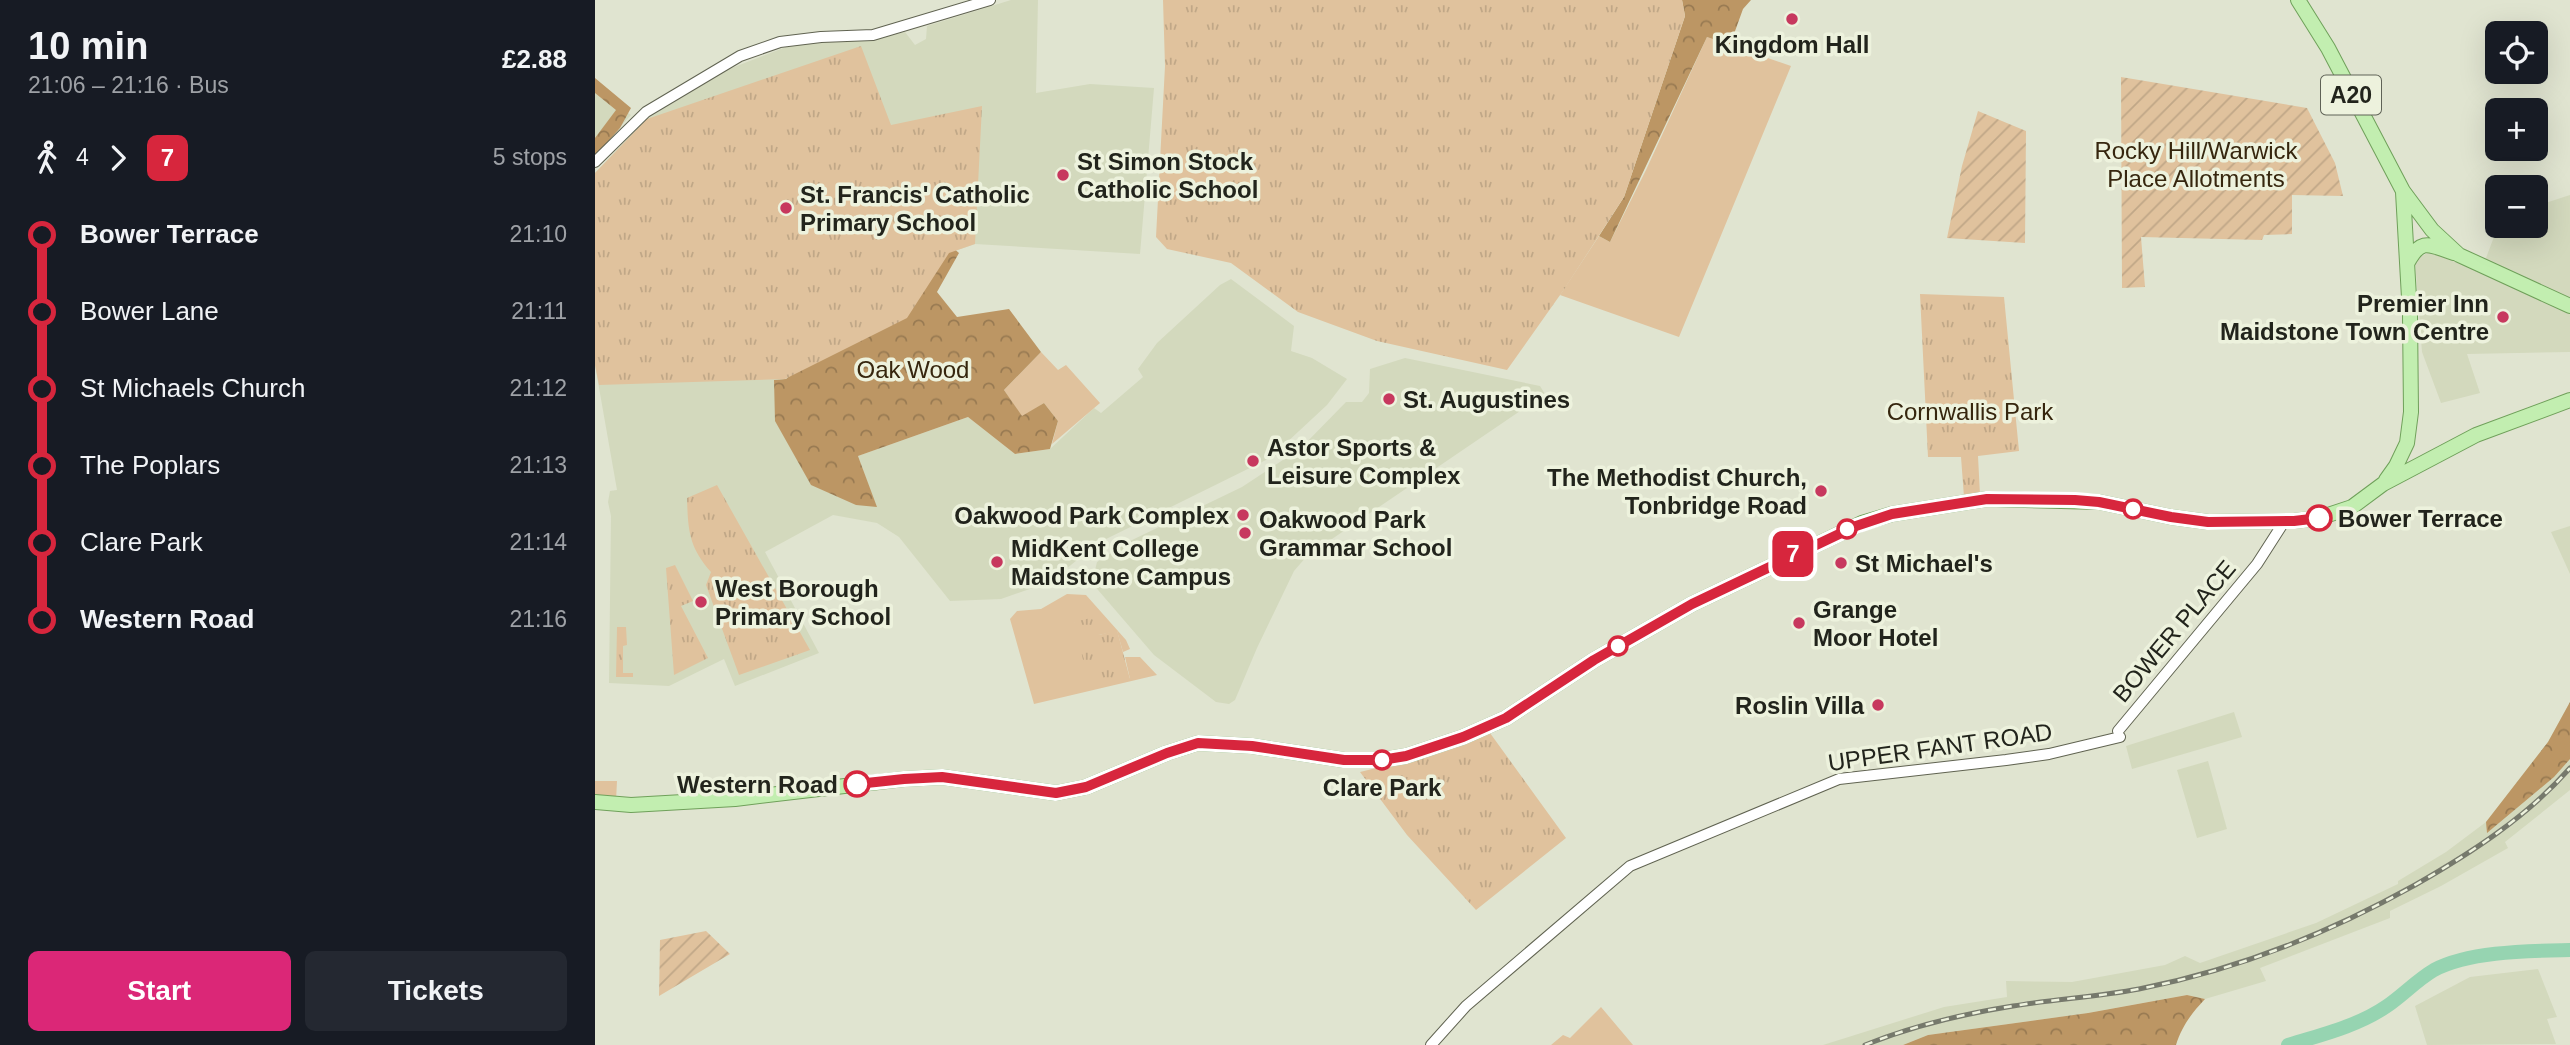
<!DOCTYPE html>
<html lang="en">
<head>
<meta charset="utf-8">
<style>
	:root { --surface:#171b24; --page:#242831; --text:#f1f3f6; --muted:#9ea1a6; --accent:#db2777 }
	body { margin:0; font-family:Arial,sans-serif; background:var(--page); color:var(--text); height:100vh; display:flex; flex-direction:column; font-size:26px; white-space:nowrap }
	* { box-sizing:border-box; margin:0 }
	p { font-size:23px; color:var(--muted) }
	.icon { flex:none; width:38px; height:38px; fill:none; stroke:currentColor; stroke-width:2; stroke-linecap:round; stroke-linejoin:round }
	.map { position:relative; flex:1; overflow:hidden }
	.details { display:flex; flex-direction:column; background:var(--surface); width:595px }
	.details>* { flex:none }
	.badge { padding:0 14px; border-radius:10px; font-size:24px; line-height:46px }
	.controls { position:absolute; left:1890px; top:21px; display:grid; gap:14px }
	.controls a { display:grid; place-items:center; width:63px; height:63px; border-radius:10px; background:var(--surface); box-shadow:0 7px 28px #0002; font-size:35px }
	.map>.badge { position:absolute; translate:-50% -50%; box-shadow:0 0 0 4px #fff }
	.legs { display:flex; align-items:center; gap:10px; height:77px; padding:0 28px; font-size:23px }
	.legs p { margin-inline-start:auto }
	.summary { display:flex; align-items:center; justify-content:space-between; height:119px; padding:0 28px }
	h1 { font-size:38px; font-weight:700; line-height:52px }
	.cta { display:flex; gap:14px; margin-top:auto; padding:14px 28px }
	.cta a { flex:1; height:80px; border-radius:10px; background:var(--accent); color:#fff; font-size:28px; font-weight:700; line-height:80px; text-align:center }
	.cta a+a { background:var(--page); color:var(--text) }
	ul { padding:0 28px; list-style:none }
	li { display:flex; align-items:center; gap:24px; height:77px; font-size:26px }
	li i { display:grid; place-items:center; width:10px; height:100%; margin:0 9px; background:currentColor }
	li i::after { content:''; width:18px; height:18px; margin:-9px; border:5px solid; border-radius:50%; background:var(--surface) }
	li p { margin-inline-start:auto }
	li:first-child i { background:linear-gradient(#0000 50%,currentColor 0) }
	li:last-child i { background:linear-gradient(currentColor 50%,#0000 0) }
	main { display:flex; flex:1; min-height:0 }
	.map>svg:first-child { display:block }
	.built { fill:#d3d9bd }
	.grass { fill:#e0c29d }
	.forest { fill:url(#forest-crowns) }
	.park { fill:url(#park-tufts) }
	.garden { fill:url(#garden-furrows) }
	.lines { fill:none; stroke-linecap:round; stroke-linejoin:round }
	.river { stroke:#96d4b1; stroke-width:14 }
	.tertiary-casing { stroke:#606351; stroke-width:12 }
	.primary-casing { stroke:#6fa05a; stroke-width:16 }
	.tertiary { stroke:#fff; stroke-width:10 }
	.primary { stroke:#c2eeb0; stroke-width:14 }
	.rail-casing { stroke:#76796c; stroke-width:5 }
	.rail { stroke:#edf2dd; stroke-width:2.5; stroke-dasharray:8; stroke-linecap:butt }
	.line-1-casing { stroke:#fff; stroke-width:16 }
	.line-1 { stroke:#d7263d; stroke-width:10 }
	.poi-dot { fill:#c7385e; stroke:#edf2dd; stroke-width:2.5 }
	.stop-1-dot { fill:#fff; stroke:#d7263d; stroke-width:3.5 }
	.labels { text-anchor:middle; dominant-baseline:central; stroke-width:7; stroke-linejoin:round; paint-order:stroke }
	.shield { fill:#edf2dd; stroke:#5f6256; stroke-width:2 }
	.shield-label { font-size:23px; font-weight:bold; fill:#22241c }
	.poi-label { font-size:24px; font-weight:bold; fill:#22241c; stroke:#edf2dd; text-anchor:start }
	.park-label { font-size:24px; fill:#36260e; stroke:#edf2dd }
	.stop-label { font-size:24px; font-weight:bold; fill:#22241c; stroke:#edf2dd; text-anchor:start }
	.street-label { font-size:24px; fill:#22241c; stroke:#edf2dd }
</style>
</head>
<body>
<main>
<section class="details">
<div class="summary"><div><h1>10 min</h1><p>21:06 – 21:16 · Bus</p></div><b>£2.88</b></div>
<div class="legs"><svg class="icon" aria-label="walk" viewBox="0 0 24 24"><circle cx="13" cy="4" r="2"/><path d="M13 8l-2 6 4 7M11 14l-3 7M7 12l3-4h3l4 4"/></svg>4<svg class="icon" aria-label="forward" viewBox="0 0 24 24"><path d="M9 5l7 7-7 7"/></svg><b class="badge" style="background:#d7263d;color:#fff">7</b><p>5 stops</p></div>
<ul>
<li><i style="color:#d7263d"></i><b>Bower Terrace</b><p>21:10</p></li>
<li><i style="color:#d7263d"></i><span>Bower Lane</span><p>21:11</p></li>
<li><i style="color:#d7263d"></i><span>St Michaels Church</span><p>21:12</p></li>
<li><i style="color:#d7263d"></i><span>The Poplars</span><p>21:13</p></li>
<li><i style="color:#d7263d"></i><span>Clare Park</span><p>21:14</p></li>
<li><i style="color:#d7263d"></i><b>Western Road</b><p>21:16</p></li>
</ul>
<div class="cta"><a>Start</a><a>Tickets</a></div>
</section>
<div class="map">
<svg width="1975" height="1045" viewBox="0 0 1975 1045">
	<defs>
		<pattern id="forest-crowns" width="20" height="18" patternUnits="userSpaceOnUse" patternTransform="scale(1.75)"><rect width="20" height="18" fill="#bc9664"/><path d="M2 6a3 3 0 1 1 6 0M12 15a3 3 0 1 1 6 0" fill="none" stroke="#987a52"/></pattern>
		<pattern id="park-tufts" width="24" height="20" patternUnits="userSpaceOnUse" patternTransform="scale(1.75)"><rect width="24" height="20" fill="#e0c29d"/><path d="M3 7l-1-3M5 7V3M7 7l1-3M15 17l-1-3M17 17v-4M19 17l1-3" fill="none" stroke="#c0a787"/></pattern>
		<pattern id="garden-furrows" width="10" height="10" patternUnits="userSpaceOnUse" patternTransform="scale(1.75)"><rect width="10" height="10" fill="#e0c29d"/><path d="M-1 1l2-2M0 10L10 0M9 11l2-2" fill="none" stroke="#c0a787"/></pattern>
	</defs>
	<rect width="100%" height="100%" fill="#e0e4d0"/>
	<!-- built -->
	<path class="built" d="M 416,0 L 443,0 L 441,93 L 495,84 L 559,88 L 545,254 L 380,244 L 354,253 L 190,379 L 179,380 L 281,506 L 263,456 L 373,417 L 420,454 L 455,449 L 499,408 L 506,413 L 548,377 L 543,369 L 562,343 L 625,285 L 636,279 L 699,326 L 696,351 L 717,358 L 752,379 L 732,405 L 675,458 L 503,543 L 455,582 L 406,599 L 355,601 L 304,537 L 282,523 L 238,515 L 170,552 L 224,653 L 140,686 L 129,659 L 74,686 L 14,683 L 16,516 L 13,502 L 15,491 L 22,490 L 0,365 L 0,173 L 50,120 L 134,69 L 191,47 L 224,41 L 275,40 L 310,32 L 320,45 L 331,39 L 332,26 Z
		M 0,88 L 36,115 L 0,155 Z
		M 1975,195 L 1975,352 L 1872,354 L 1885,393 L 1846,403 L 1827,352 L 1820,260 L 1834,252 L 1891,258 L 1903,226 L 1941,226 L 1941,206 Z
		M 810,358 L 945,386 L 950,394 L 712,556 L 699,571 L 662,648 L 640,700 L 634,704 L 621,702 L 559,655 L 497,583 L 502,562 L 535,541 L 647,487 L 706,448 L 751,402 L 767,402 L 774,393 L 775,369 Z
		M 1975,526 L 1975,574 L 1956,532 Z
		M 1975,702 L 1975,790 L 1910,842 L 1913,848 L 1846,886 L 1795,911 L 1795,918 L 1665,968 L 1671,981 L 1610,999 L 1592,995 L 1493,1013 L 1333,1035 L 1308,1045 L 1228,1045 L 1349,1007 L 1412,997 L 1411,981 L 1477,982 L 1570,965 L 1590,956 L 1605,963 L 1721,923 L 1803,884 L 1803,881 L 1851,852 L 1891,822 L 1953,742 Z
		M 1639,712 L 1647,737 L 1537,769 L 1531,746 Z
		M 1613,761 L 1632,829 L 1602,838 L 1582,770 Z
		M 1943,969 L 1962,1017 L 1952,1019 L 1961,1044 L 1832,1045 L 1820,1006 L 1875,977 Z"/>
	<!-- grass -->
	<path class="grass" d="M 1112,37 L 1196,66 L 1084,337 L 965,295 L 1004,236 L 1015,242 L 1051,170 Z
		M 446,352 L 463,370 L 471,365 L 505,403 L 457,444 L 463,421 L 449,403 L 427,417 L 409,390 Z
		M 472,594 L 491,595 L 531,640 L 535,649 L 528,652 L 522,631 L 504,635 L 479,622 L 535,679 L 530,657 L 545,657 L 562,675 L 439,704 L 415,619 L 422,611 L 446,609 Z
		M 0,781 L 22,781 L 21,801 L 0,799 Z
		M 1006,1007 L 1038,1045 L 956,1045 L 968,1035 L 975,1038 Z"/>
	<!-- forest -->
	<path class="forest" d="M 1087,0 L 1156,0 L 1148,9 L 1135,45 L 1112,37 L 1015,242 L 1004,236 L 1029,197 L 1090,16 Z
		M 0,78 L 36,108 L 25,128 L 0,156 L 0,138 L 21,110 L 0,93 Z
		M 350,241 L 364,253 L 342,292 L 362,317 L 414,309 L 446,352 L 409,390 L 427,416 L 449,403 L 463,421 L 455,449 L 420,454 L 373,417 L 263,456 L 282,507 L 261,505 L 216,485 L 180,421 L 179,380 L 191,379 Z
		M 1975,702 L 1975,759 L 1959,777 L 1892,833 L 1891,822 L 1953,742 Z
		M 1592,995 L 1610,999 C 1596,1014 1587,1026 1581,1045 L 1308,1045 L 1333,1035 L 1493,1013 Z"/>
	<!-- park -->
	<path class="park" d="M 568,0 L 1087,0 L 1090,16 L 1029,197 L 970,288 L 912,370 L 782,341 L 703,312 L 636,263 L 572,249 L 561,237 L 570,66 Z
		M 266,46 L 296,125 L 387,106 L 380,244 L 354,253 L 312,318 L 190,379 L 4,385 L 0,365 L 0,173 L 52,119 Z
		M 1325,294 L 1409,297 L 1424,451 L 1383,456 L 1385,495 L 1369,497 L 1366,457 L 1333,457 Z
		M 122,485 L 215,650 L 144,675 L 111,585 L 116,572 C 94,547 93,531 92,498 Z
		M 80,565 L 98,601 L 86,606 L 113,658 L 79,675 L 71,568 Z
		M 500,617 L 504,635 L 522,630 L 535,679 L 495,689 L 479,622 Z
		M 22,627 L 31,627 L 32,645 L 28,646 L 28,673 L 38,673 L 38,677 L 21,677 Z
		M 895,733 L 971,838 L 881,910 L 812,835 L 765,772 L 846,752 Z"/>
	<!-- garden -->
	<path class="garden" d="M 1526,77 L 1712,108 L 1740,163 L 1748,196 L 1697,195 L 1697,234 L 1669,235 L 1667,240 L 1546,237 L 1550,287 L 1527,288 Z
		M 1383,111 L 1431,131 L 1430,243 L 1352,238 L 1367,166 Z
		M 111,931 L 135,954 L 64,996 L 65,940 Z"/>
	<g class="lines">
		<!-- river -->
		<path class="river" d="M 1693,1045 C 1726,1035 1763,1026 1792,1006 C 1808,995 1822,980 1839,970 C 1875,951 1935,951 1975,950"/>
		<!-- tertiary casing -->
		<g class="tertiary-casing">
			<path id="tertiary" d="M 0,162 L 51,112 L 145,56 L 185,42 L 226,37 L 278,35 L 395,0
				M 1523,731 L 1662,564 L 1689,522
				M 836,1045 L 871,1006 L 1035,866 L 1244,779 L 1411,760 L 1454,754 L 1525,737"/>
		</g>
		<!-- primary casing -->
		<g class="primary-casing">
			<path id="primary" d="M 1703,0 L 1733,48 L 1808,191 L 1837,230 L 1864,255 L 1975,306
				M 1813,262 C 1827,236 1836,246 1859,253
				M 1791,480 L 1801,466 L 1812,443 L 1816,412 L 1815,315 L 1808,192
				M 0,802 L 36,805 L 140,799 L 309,779 L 347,777 L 461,793 L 491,787 L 572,753 L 603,743 L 657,746 L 749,760 L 787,760 L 811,756 L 868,737 L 911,718 L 999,660 L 1097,604 L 1267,523 L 1297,514 L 1392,499 L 1504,502 L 1576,517 L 1613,522 L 1699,521 L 1724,518 L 1757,507 L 1788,484 L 1881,435 L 1975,400"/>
		</g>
		<!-- tertiary -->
		<use href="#tertiary" class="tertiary"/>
		<!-- primary -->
		<use href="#primary" class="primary"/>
		<!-- rail casing -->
		<g class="rail-casing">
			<path id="rail" d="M 1270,1045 C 1317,1026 1368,1014 1418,1006 C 1460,999 1502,997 1544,989 C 1642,970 1732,934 1820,885 C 1876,853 1932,817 1975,768"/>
		</g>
		<!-- rail -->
		<use href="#rail" class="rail"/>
	</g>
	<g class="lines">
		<!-- line-1 casing -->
		<g class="line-1-casing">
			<path id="line-1" d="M 262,784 L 309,779 L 347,777 L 461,793 L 491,787 L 572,753 L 603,743 L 657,746 L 749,760 L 787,760 L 811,756 L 868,737 L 911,718 L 999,660 L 1097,604 L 1261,526 L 1297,514 L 1392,499 L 1480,500 L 1504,502 L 1576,517 L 1613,522 L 1699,521 L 1724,518"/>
		</g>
		<!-- line-1 -->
		<use href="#line-1" class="line-1"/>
	</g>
	<!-- markers -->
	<g class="poi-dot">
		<circle cx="1197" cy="19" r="7"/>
		<circle cx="468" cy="175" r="7"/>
		<circle cx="191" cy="208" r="7"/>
		<circle cx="1908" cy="317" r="7"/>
		<circle cx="794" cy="399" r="7"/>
		<circle cx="658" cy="461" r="7"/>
		<circle cx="1226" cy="491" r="7"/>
		<circle cx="648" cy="515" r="7"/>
		<circle cx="650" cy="533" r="7"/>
		<circle cx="402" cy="562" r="7"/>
		<circle cx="1246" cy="563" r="7"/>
		<circle cx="106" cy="602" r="7"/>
		<circle cx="1204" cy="623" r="7"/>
		<circle cx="1283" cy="705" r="7"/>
	</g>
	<g class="stop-1-dot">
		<circle cx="1538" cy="509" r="9"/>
		<circle cx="1724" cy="518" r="12"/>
		<circle cx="1252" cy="529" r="9"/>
		<circle cx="1023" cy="646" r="9"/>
		<circle cx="787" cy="760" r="9"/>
		<circle cx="262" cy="784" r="12"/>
	</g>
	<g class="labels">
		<!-- shield labels -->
		<rect class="shield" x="1726" y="75.5" width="60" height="39" rx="5"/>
		<g class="shield-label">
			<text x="1756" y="95">A20</text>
		</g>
		<!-- poi labels -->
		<g class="poi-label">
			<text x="1197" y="44" text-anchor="middle">Kingdom Hall</text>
			<text x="482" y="161">St Simon Stock<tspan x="482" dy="28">Catholic School</tspan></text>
			<text x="205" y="194">St. Francis' Catholic<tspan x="205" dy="28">Primary School</tspan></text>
			<text x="1894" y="303" text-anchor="end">Premier Inn<tspan x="1894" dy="28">Maidstone Town Centre</tspan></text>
			<text x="808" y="399">St. Augustines</text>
			<text x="672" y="447">Astor Sports &amp;<tspan x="672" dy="28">Leisure Complex</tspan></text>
			<text x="1212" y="477" text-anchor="end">The Methodist Church,<tspan x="1212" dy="28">Tonbridge Road</tspan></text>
			<text x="634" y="515" text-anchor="end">Oakwood Park Complex</text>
			<text x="664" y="519">Oakwood Park<tspan x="664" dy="28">Grammar School</tspan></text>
			<text x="416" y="548">MidKent College<tspan x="416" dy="28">Maidstone Campus</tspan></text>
			<text x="1260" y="563">St Michael's</text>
			<text x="120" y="588">West Borough<tspan x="120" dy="28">Primary School</tspan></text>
			<text x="1218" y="609">Grange<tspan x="1218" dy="28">Moor Hotel</tspan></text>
			<text x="1269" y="705" text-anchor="end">Roslin Villa</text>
		</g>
		<!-- park labels -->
		<g class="park-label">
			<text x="1601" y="150">Rocky Hill/Warwick<tspan x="1601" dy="28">Place Allotments</tspan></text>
			<text x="318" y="369">Oak Wood</text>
			<text x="1375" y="411">Cornwallis Park</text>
		</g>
		<!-- stop labels -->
		<g class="stop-label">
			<text x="1743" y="518">Bower Terrace</text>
			<text x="243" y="784" text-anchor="end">Western Road</text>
			<text x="787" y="787" text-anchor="middle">Clare Park</text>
		</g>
		<!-- street labels -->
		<g class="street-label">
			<text transform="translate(1579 631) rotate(-50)">BOWER PLACE</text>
			<text transform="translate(1345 747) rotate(-8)">UPPER FANT ROAD</text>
		</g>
	</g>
</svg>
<div class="controls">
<a><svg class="icon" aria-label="locate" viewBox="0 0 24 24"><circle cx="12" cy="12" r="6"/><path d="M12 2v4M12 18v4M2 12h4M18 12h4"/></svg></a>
<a>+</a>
<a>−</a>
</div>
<b class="badge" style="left:1198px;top:554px;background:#d7263d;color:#fff">7</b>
</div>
</main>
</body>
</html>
